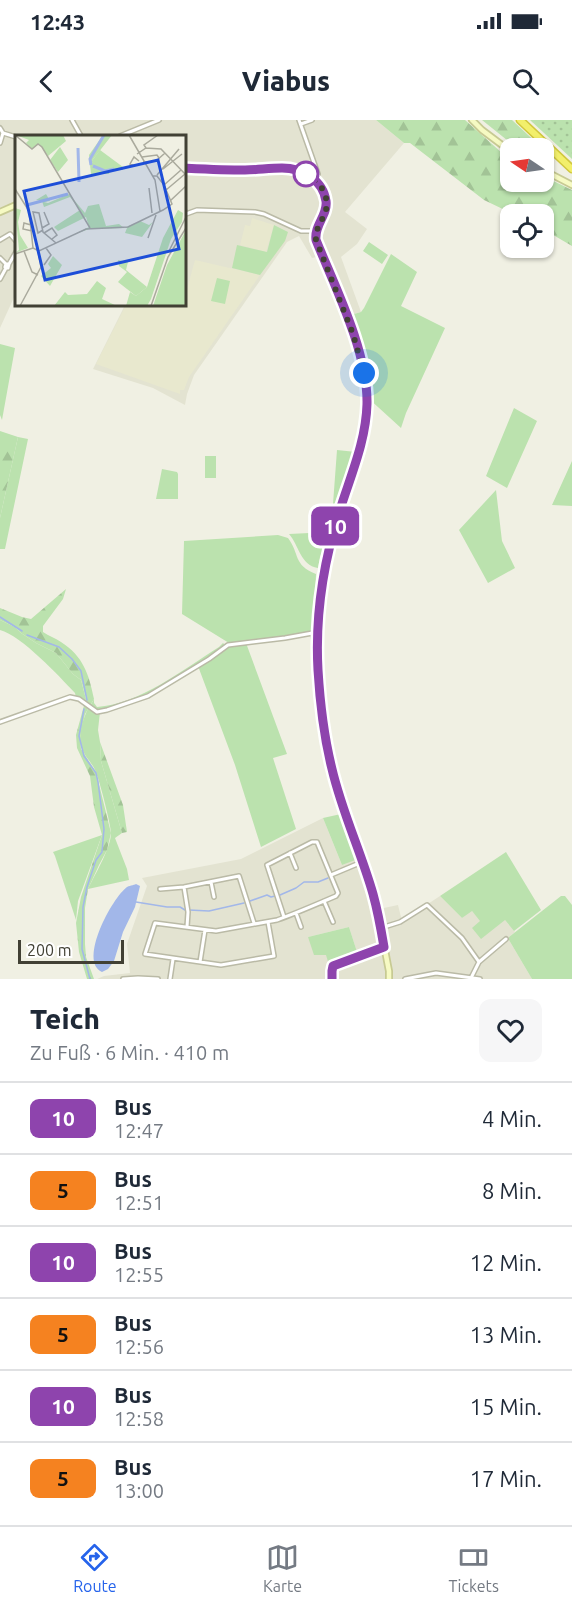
<!DOCTYPE html>
<html lang="de">
<head>
<meta charset="utf-8">
<style>
	:root { --surface:#fff; --page:#f6f6f7; --text:#1f2937; --muted:#747a83; --line:#e0e1e3; --accent:#2563eb }
	body { margin:0; font-family:Ubuntu,sans-serif; background:var(--page); color:var(--text); height:100vh; display:flex; flex-direction:column; font-size:22px; white-space:nowrap }
	* { box-sizing:border-box; margin:0 }
	p { font-size:20px; color:var(--muted) }
	.icon { flex:none; width:33px; height:33px; fill:none; stroke:currentColor; stroke-width:2; stroke-linecap:round; stroke-linejoin:round }
	.map { position:relative; height:859px; overflow:hidden }
	.panel { display:flex; flex-direction:column; background:var(--surface); flex:1 }
	.panel>* { flex:none }
	.badge { padding:0 12px; border-radius:9px; font-size:21px; line-height:39px }
	.needle { width:39px; rotate:283deg }
	.tools { position:absolute; left:500px; top:18px; display:grid; gap:12px }
	.tools a { display:grid; place-items:center; width:54px; height:54px; border-radius:12px; background:var(--surface); box-shadow:0 2px 4px #0004; font-size:30px }
	.scale { position:absolute; left:18px; bottom:15px; width:106px; box-sizing:border-box; padding-left:6px; border:3px solid #414034; border-top:0; font-size:16px; line-height:21px; white-space:nowrap; color:#414034; -webkit-text-stroke:4px #fff; paint-order:stroke }
	.you { position:absolute; width:30px; height:30px; margin:-15px; border:4px solid #fff; border-radius:50%; background:#1a73e8; box-shadow:0 0 0 9px #1a73e833 }
	.map>.badge { position:absolute; translate:-50% -50%; box-shadow:0 0 0 3px #fff }
	.round { display:grid; place-items:center; flex:none; width:63px; height:63px; border-radius:12px; background:var(--page) }
	.head { display:flex; align-items:center; justify-content:space-between; height:102px; padding:0 30px }
	h1 { font-size:28px; font-weight:800; line-height:45px }
	ul { padding:0; list-style:none }
	li { display:flex; align-items:center; gap:18px; height:72px; padding:0 30px; border-top:2px solid var(--line) }
	li div { flex:1 }
	li b { display:block; font-size:22px }
	li em { font-style:normal }
	li .badge { min-width:66px; font-weight:700; text-align:center }
	.status { display:flex; justify-content:space-between; align-items:center; height:42px; padding:0 30px; background:var(--surface); direction:ltr }
	.status svg { height:16px; fill:currentColor }
	header { display:flex; justify-content:space-between; align-items:center; height:78px; padding:0 30px; background:var(--surface); font-size:27px; font-weight:800 }
	.tabs { display:flex; justify-content:space-around; align-items:center; height:84px; border-top:2px solid var(--line); background:var(--surface); font-size:16px; color:var(--muted) }
	.tabs a { display:grid; justify-items:center; gap:3px }
	.tabs .active { color:var(--accent) }
	.map>svg:first-child { display:block }
	.residential { fill:#e3e3d1; fill-rule:evenodd }
	.education { fill:#e8e8ce }
	.grass { fill:#bbe2ae }
	.forest { fill:url(#forest-firs) }
	.park { fill:url(#park-dots) }
	.water { fill:#a2b7e9 }
	.lines { fill:none; stroke-linecap:round; stroke-linejoin:round }
	.stream { stroke:#a2b7e9; stroke-width:1.5 }
	.street-casing { stroke:#babaa6; stroke-width:6 }
	.secondary-casing { stroke:#c7ca93; stroke-width:8 }
	.highway-casing { stroke:#d0c73d; stroke-width:9 }
	.street { stroke:#fff; stroke-width:3 }
	.secondary { stroke:#f6fac3; stroke-width:4.5 }
	.highway { stroke:#f2ef6b; stroke-width:6 }
	.line-casing { stroke:#fff; stroke-width:14 }
	.line { stroke:#8e44ad; stroke-width:9 }
	.walk { stroke:#414034; stroke-width:6; stroke-dasharray:0 10.8 }
	.stop-dot { fill:#fff; stroke:#8e44ad; stroke-width:3 }
	.inset-river { fill:none; stroke:#a2b7e9; stroke-width:3 }
	.inset-road { fill:none; stroke:#aaaa9d; stroke-width:1.5 }
	.view { fill:#1d4ed8; fill-opacity:0.15; stroke:#1d4ed8; stroke-width:3 }
	.inset-edge { fill:none; stroke:#414034; stroke-width:3 }
</style>
</head>
<body>
<div class="status"><b>12:43</b><svg viewBox="0 0 49 12"><path d="M0 12V9h3v3zM5 12V6h3v6zM10 12V3h3v9zM15 12V0h3v12zM26 1h20v11H26zM47 4h2v5h-2z"/></svg></div>
<header><svg class="icon" aria-label="back" viewBox="0 0 24 24"><path d="M15 5l-7 7 7 7"/></svg>Viabus<svg class="icon" aria-label="search" viewBox="0 0 24 24"><circle cx="10" cy="10" r="6"/><path d="M15 15l6 6"/></svg></header>
<div class="map">
<svg width="572" height="859" viewBox="0 0 572 859">
	<defs>
		<pattern id="forest-firs" width="22" height="20" patternUnits="userSpaceOnUse" patternTransform="scale(1.5)"><rect width="22" height="20" fill="#bbe2ae"/><path d="M5 1l3.5 6h-7zM16 11l3.5 6h-7z" fill="#a2c396"/></pattern>
		<pattern id="park-dots" width="8" height="8" patternUnits="userSpaceOnUse" patternTransform="scale(1.5)"><rect width="8" height="8" fill="#bbe2ae"/><path d="M2 2h.1M6 6h.1" fill="none" stroke="#a2c396" stroke-width="1.8" stroke-linecap="round"/></pattern>
	</defs>
	<rect width="100%" height="100%" fill="#f0f0e3"/>
	<!-- residential -->
	<path class="residential" d="M 0,0 L 376,0 L 404,23 L 345,92 L 367,109 L 357,124 L 341,137 L 361,192 L 347,196 L 325,135 L 312,138 L 299,116 L 287,122 L 194,255 L 187,274 L 185,285 L 153,268 L 93,249 L 125,185 L 184,184 L 184,16 L 16,16 L 16,173 L 0,208 Z
		M 323,698 L 342,745 L 362,736 L 379,789 L 398,785 L 402,801 L 440,776 L 462,798 L 471,790 L 481,801 L 505,800 L 515,812 L 509,817 L 509,820 L 532,859 L 97,859 L 104,856 L 130,853 L 127,824 L 147,766 L 142,758 L 241,739 ZM 349,807 L 358,835 L 335,843 L 330,847 L 327,835 L 308,817 Z"/>
	<!-- education -->
	<path class="education" d="M 252,98 L 274,105 L 266,132 L 240,125 L 245,105 L 250,106 Z
		M 195,140 L 260,155 L 189,257 L 184,270 L 180,270 L 180,274 L 96,244 L 126,185 L 184,184 L 185,173 L 186,173 Z"/>
	<!-- grass -->
	<path class="grass" d="M 274,105 L 288,112 L 285,121 L 260,155 L 232,148 L 237,125 L 267,132 Z
		M 369,122 L 388,135 L 382,144 L 363,131 Z
		M 391,134 L 417,152 L 401,186 L 445,208 L 406,293 L 401,308 L 367,277 L 364,253 L 347,196 L 361,192 L 364,188 Z
		M 217,158 L 230,161 L 225,184 L 211,181 Z
		M 0,224 L 15,228 L 2,300 L 0,295 Z
		M 370,281 L 372,281 C 370,298 370,315 364,331 C 358,352 349,371 343,392 C 332,432 325,473 322,515 L 324,517 L 322,517 L 319,515 L 326,455 L 333,422 L 342,388 L 354,353 Z
		M 514,288 L 537,301 L 507,368 L 486,356 Z
		M 18,317 L 28,319 L 5,429 L 0,429 L 0,398 Z
		M 337,330 L 356,332 L 336,391 L 331,411 Z
		M 205,336 L 216,336 L 216,358 L 205,358 Z
		M 572,341 L 572,386 L 552,385 Z
		M 162,349 L 177,352 L 178,354 L 178,379 L 156,379 Z
		M 496,370 L 502,421 L 515,448 L 488,463 L 459,410 Z
		M 330,412 L 320,437 L 318,448 C 300,445 299,425 289,414 Z
		M 278,415 L 288,418 C 300,434 293,445 316,454 L 314,511 L 284,518 L 229,523 L 182,494 L 184,421 Z
		M 0,500 L 15,507 L 21,513 L 36,523 L 56,533 L 73,554 L 81,560 L 86,579 L 84,583 L 76,578 L 75,573 C 59,556 22,516 0,510 Z
		M 312,514 L 316,578 L 323,625 L 321,626 C 317,604 314,581 312,558 C 312,544 313,529 310,515 Z
		M 223,523 L 225,525 C 187,553 145,581 98,591 L 90,586 L 94,579 L 94,583 L 97,587 C 140,584 184,549 219,527 Z
		M 246,523 L 287,634 L 273,638 L 296,709 L 261,727 L 235,645 L 198,546 L 228,526 Z
		M 89,587 L 100,592 L 98,610 L 100,622 L 101,641 L 122,713 L 115,718 L 127,749 L 129,760 L 88,769 C 95,754 111,728 111,713 C 111,705 99,658 95,650 C 92,643 86,638 83,631 C 76,619 83,598 89,587 Z
		M 341,694 L 358,739 L 342,745 L 323,698 Z
		M 102,715 L 78,781 L 76,800 L 55,736 L 53,732 Z
		M 506,732 L 541,790 L 514,811 L 505,800 L 481,819 L 472,808 L 480,801 L 472,791 L 462,798 L 440,776 Z
		M 561,776 L 565,776 L 572,785 L 572,859 L 532,859 L 509,820 L 509,817 Z
		M 349,807 L 358,835 L 335,843 L 330,848 L 326,835 L 314,835 L 308,817 Z"/>
	<!-- forest -->
	<path class="forest" d="M 376,0 L 465,0 L 502,33 L 510,38 L 510,62 L 543,62 L 543,56 L 572,70 L 572,126 L 543,109 L 543,94 L 513,94 L 484,80 L 410,23 L 404,23 Z
		M 482,0 L 512,0 L 542,28 L 517,28 Z
		M 0,311 L 18,317 L 0,398 Z
		M 66,469 L 63,479 L 43,506 L 43,512 C 49,516 55,518 61,522 C 83,536 89,554 94,579 L 85,594 L 80,616 L 81,629 L 96,652 L 111,713 L 107,730 L 99,745 L 88,769 L 85,788 L 85,824 L 86,837 L 94,859 L 87,859 L 79,832 L 76,803 L 81,777 L 102,715 L 94,687 L 90,656 L 77,628 L 76,615 L 86,578 L 81,560 L 73,554 L 56,533 L 36,523 L 21,513 L 15,507 L 0,500 L 0,488 L 22,497 L 31,499 Z
		M 100,622 L 123,685 L 127,712 L 122,713 L 101,641 Z"/>
	<!-- park -->
	<path class="park" d="M 530,0 L 572,0 L 572,39 Z"/>
	<!-- water -->
	<path class="water" d="M 136,764 L 140,766 L 135,787 L 123,812 L 114,841 L 108,849 L 102,852 C 78,841 112,778 127,767 C 128,766 134,765 136,764 Z"/>
	<g class="lines">
		<!-- stream -->
		<path class="stream" d="M 0,497 L 22,511
			M 27,515 L 59,527 L 72,539 L 81,551 L 87,580
			M 84,589 L 79,616 L 84,636 L 96,653 L 98,662 L 104,709 L 102,732 L 96,740 L 87,767 L 83,787 L 82,829 L 90,859
			M 280,775 L 296,768 L 304,762 L 318,762 L 328,758
			M 250,781 L 267,775 L 271,777 L 275,776
			M 136,782 L 167,787 L 180,787 L 185,790
			M 189,790 L 209,791 L 244,783"/>
		<!-- street casing -->
		<g class="street-casing">
			<path id="street" d="M 72,0 L 81,16
				M 299,0 L 318,54 L 317,61
				M 301,4 L 312,0
				M 0,8 L 3,13 L 0,23
				M 3,13 L 16,17
				M 120,16 L 159,0
				M 306,54 L 315,46
				M 184,89 L 186,94 L 197,90 L 255,92 L 264,94 L 301,111 L 316,111
				M 0,120 L 10,114 L 16,121
				M 0,138 L 6,144 L 5,147 L 8,148 L 9,144 L 6,144
				M 9,144 L 16,132
				M 0,159 L 6,148
				M 0,602 L 70,577 L 79,579 L 97,592 L 107,590 L 148,576 L 209,539 L 228,525 L 285,518 L 318,512
				M 290,733 L 296,748
				M 331,755 L 362,742
				M 211,762 L 214,777
				M 184,767 L 188,792 L 187,807
				M 160,769 L 184,767 L 239,756 L 254,803
				M 324,781 L 333,802
				M 296,793 L 301,807
				M 268,802 L 274,836 L 221,845 L 145,834 L 155,803 L 216,811 L 277,800 C 297,793 317,784 336,776 L 338,773 L 317,722 L 312,722 L 267,745 L 284,797
				M 381,808 L 400,802 L 427,785 L 462,818 L 479,842
				M 200,842 L 205,810
				M 472,856 L 479,842 L 506,819
				M 123,859 L 138,858 L 158,859
				M 170,859 L 173,839
				M 332,859 L 332,851 L 333,846 L 384,828
				M 405,859 L 436,853 L 480,859"/>
		</g>
		<!-- secondary casing -->
		<g class="secondary-casing">
			<path id="secondary" d="M 472,0 L 482,10 L 510,31
				M 184,48 C 205,49 225,50 245,50 C 258,50 270,48 283,48 C 303,48 324,60 326,82 C 328,95 316,104 315,117 C 319,130 325,143 330,155 C 346,194 364,233 367,276 C 370,323 345,368 333,412 C 321,456 317,501 318,547 C 319,597 329,646 345,694 C 354,721 366,748 373,775 C 380,800 384,826 389,851 L 389,859
				M 543,50 L 572,65
				M 0,92 L 16,85"/>
		</g>
		<!-- highway casing -->
		<g class="highway-casing">
			<path id="highway" d="M 520,0 L 572,49"/>
		</g>
		<!-- street -->
		<use href="#street" class="street"/>
		<!-- secondary -->
		<use href="#secondary" class="secondary"/>
		<!-- highway -->
		<use href="#highway" class="highway"/>
	</g>
	<g class="lines">
		<!-- line casing -->
		<g class="line-casing">
			<path id="line" d="M 184,48 C 205,49 225,50 245,50 C 257,50 269,48 282,48 C 302,48 323,60 326,81 C 328,95 314,105 316,120 C 335,167 368,232 367,284 C 366,322 350,357 339,393 C 323,444 315,496 318,550 C 320,583 324,617 332,649 C 342,692 361,732 373,774 C 378,792 381,809 384,827 L 333,846 L 332,851 L 332,859"/>
		</g>
		<!-- line -->
		<use href="#line" class="line"/>
		<!-- walk -->
		<path class="walk" d="M 306,54 C 320,61 331,77 325,93 C 321,103 315,109 316,120 L 353,214 L 364,253"/>
	</g>
	<!-- markers -->
	<circle class="stop-dot" cx="306" cy="54" r="12"/>
	<!-- overview -->
	<g transform="translate(15 15)">
		<rect width="171" height="171" fill="#f0f0e3"/>
		<path d="M 85,15 L 108,32 L 108,35 L 91,35 L 76,27 ZM 31,59 L 35,66 L 29,67 L 33,68 L 54,59 L 70,78 L 73,71 L 84,69 L 91,91 L 104,89 L 109,93 L 125,86 L 134,90 L 138,87 L 127,102 L 110,98 L 112,93 L 74,94 L 58,100 L 74,92 L 71,82 L 43,96 L 39,92 L 65,75 L 55,62 L 29,72 L 27,66 L 21,65 ZM 0,73 L 6,75 L 3,87 L 5,100 L 13,113 L 0,118 L 4,115 ZM 38,121 L 47,130 L 35,151 L 26,141 L 36,133 L 33,129 ZM 103,125 L 113,127 L 111,135 L 132,152 L 121,161 L 103,147 L 112,137 L 104,131 Z" fill="#bbe2ae"/>
		<path d="M 88,0 L 97,0 L 76,27 L 95,34 L 94,39 L 76,39 L 74,20 ZM 163,75 L 168,78 L 167,87 L 156,104 L 136,164 L 132,171 L 111,171 L 115,157 L 121,161 L 132,152 L 148,103 ZM 82,146 L 91,153 L 87,164 L 102,171 L 39,171 L 50,157 L 53,160 L 72,159 Z" fill="#bbe2ae"/>
		<path d="M 1,0 L 48,0 L 51,6 L 33,21 L 24,9 L 17,14 L 11,8 L 14,5 Z" fill="#bbe2ae"/>
		<path d="M 45,12 L 53,25 L 43,37 L 35,25 ZM 171,95 L 171,171 L 138,171 L 152,130 Z" fill="#bbe2ae"/>
		<path class="inset-river" d="M 63,13 L 64,47M 76,30 L 75,24 L 89,0M 78,31 L 90,36 L 99,34M 12,70 L 53,59"/>
		<path class="inset-road" d="M 0,0 L 17,14 L 23,9 L 27,12 L 75,93M 114,0 L 140,45 L 145,76M 0,5 L 0,30M 131,13 L 129,10 L 143,0M 122,19 L 131,13 L 146,14 L 171,40M 127,22 L 142,20 L 144,23M 128,27 L 141,26 L 150,18M 120,31 L 115,29 L 119,22 L 124,26M 148,34 L 167,19M 142,40 L 164,14M 149,50 L 166,35M 134,53 L 137,78M 0,54 L 14,76 L 18,113M 151,55 L 170,39M 155,66 L 171,51M 16,90 L 9,88 L 8,94 L 17,96M 27,93 L 34,89 L 29,77M 28,95 L 23,98 L 18,77 L 24,78 L 28,97 L 41,108M 29,98 L 37,93 L 42,100 L 37,104M 133,103 L 141,80M 18,113 L 24,116 L 71,94 L 113,92 L 148,75 L 157,69 L 149,50 L 142,41 L 138,41M 9,116 L 17,137 L 23,140M 154,116 L 171,82M 0,119 L 18,113M 29,130 L 36,120 L 31,113M 5,171 L 26,132 L 23,116M 136,171 L 153,122 L 171,93"/>
		<path class="view" d="M 143,25 L 164,114 L 30,145 L 9,56 Z"/>
		<rect width="171" height="171" class="inset-edge"/>
	</g>
</svg>
<div class="tools">
<a><svg class="needle" viewBox="-14 -14 28 28"><path d="M0-13l5 13h-10z" fill="#e53935"/><path d="M0 13l5-13h-10z" fill="#747a83"/></svg></a>
<a><svg class="icon" aria-label="locate" viewBox="0 0 24 24"><circle cx="12" cy="12" r="6"/><path d="M12 2v4M12 18v4M2 12h4M18 12h4"/></svg></a>
</div>
<div class="scale">200 m</div>
<div class="you" style="left:364px;top:253px"></div>
<b class="badge" style="left:335px;top:406px;background:#8e44ad;color:#fff">10</b>
</div>
<section class="panel">
<div class="head"><div><h1>Teich</h1><p>Zu Fuß · 6 Min. · 410 m</p></div><a class="round"><svg class="icon" aria-label="heart" viewBox="0 0 24 24"><path d="M12 20l-8-8c-3-5 5-10 8-4 3-6 11-1 8 4z"/></svg></a></div>
<ul>
<li><span class="badge" style="background:#8e44ad;color:#fff">10</span><div><b>Bus</b><p>12:47</p></div><em>4 Min.</em></li>
<li><span class="badge" style="background:#f58220;color:#111">5</span><div><b>Bus</b><p>12:51</p></div><em>8 Min.</em></li>
<li><span class="badge" style="background:#8e44ad;color:#fff">10</span><div><b>Bus</b><p>12:55</p></div><em>12 Min.</em></li>
<li><span class="badge" style="background:#f58220;color:#111">5</span><div><b>Bus</b><p>12:56</p></div><em>13 Min.</em></li>
<li><span class="badge" style="background:#8e44ad;color:#fff">10</span><div><b>Bus</b><p>12:58</p></div><em>15 Min.</em></li>
<li><span class="badge" style="background:#f58220;color:#111">5</span><div><b>Bus</b><p>13:00</p></div><em>17 Min.</em></li>
</ul>
</section>
<nav class="tabs">
<a class="active"><svg class="icon" aria-label="directions" viewBox="0 0 24 24"><path d="M12 3l9 9-9 9-9-9zM9 14v-3h6M13 9l2 2-2 2"/></svg>Route</a>
<a><svg class="icon" aria-label="map" viewBox="0 0 24 24"><path d="M3 6l6-2 6 2 6-2v14l-6 2-6-2-6 2zM9 4v14M15 6v14"/></svg>Karte</a>
<a><svg class="icon" aria-label="tickets" viewBox="0 0 24 24"><path d="M3 7h18v10H3zM15 7v10"/></svg>Tickets</a>
</nav>
</body>
</html>
